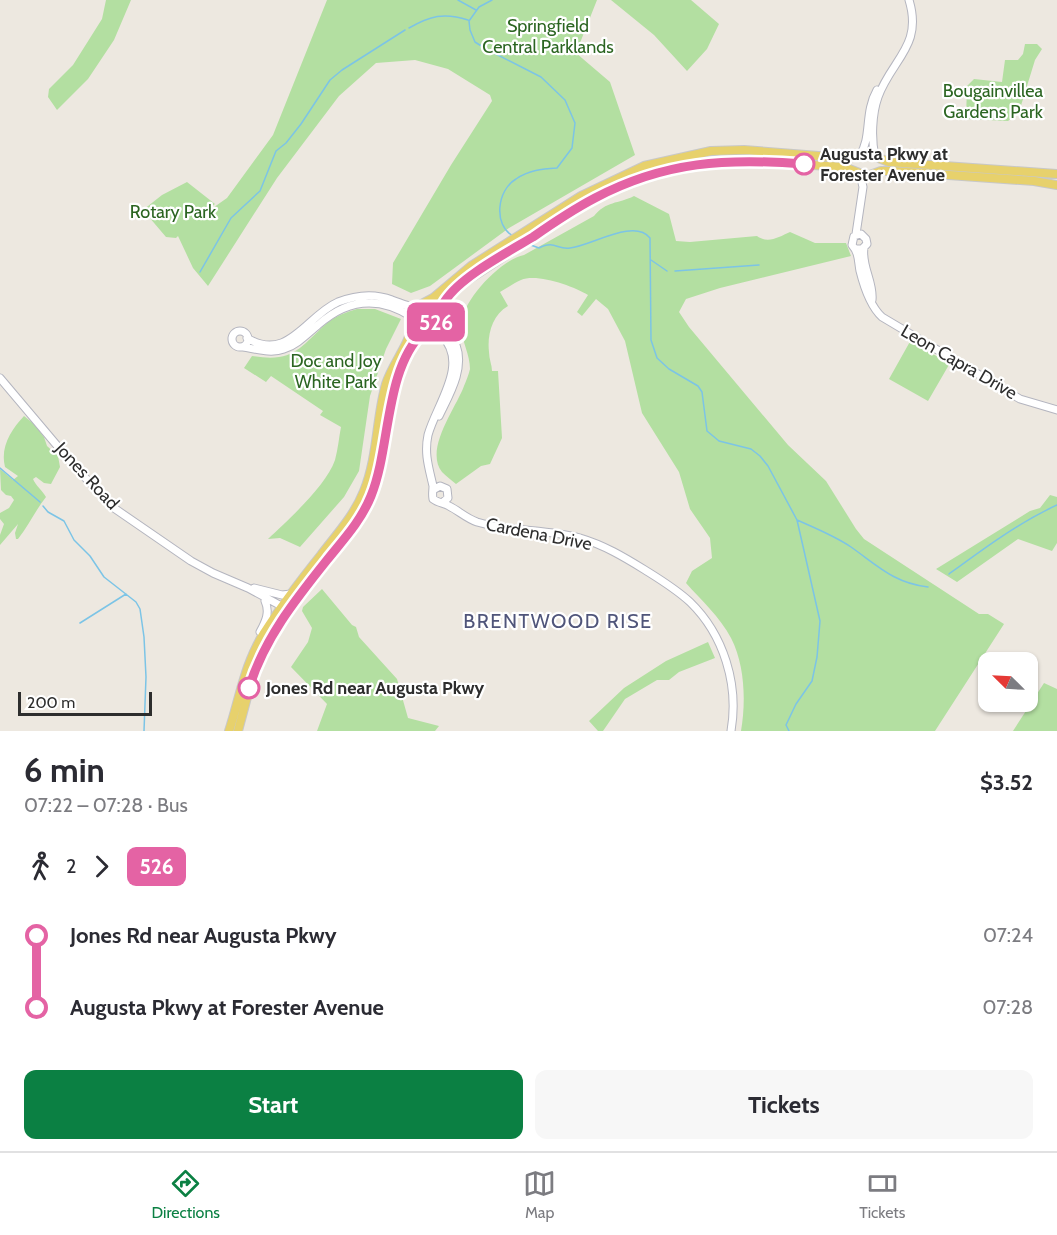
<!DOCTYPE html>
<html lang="en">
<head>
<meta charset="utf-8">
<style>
	:root { --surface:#fff; --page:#f7f7f7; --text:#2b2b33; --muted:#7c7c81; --line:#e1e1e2; --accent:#0b8043 }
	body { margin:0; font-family:Cabin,sans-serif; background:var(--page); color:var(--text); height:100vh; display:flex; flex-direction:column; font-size:22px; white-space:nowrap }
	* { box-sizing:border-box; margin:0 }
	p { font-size:20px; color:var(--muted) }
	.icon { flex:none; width:33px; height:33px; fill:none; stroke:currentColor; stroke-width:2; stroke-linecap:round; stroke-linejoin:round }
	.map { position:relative; height:731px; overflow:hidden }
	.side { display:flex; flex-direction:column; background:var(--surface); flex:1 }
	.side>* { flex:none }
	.badge { padding:0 12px; border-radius:9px; font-size:21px; line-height:39px }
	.needle { width:39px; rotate:294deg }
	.tools { position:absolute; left:978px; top:652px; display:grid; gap:12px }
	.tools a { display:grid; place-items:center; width:60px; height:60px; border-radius:12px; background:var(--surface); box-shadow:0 2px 4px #0004; font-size:30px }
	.scale { position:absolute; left:18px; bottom:15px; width:134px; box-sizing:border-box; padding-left:6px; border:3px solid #2d2d2d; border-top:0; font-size:16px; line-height:21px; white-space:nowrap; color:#2d2d2d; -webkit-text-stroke:4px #fff; paint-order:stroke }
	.map>.badge { position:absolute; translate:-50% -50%; box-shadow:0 0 0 3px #fff }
	.legs { display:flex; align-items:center; gap:9px; height:66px; padding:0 24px; font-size:20px }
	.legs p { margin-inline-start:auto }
	.overview { display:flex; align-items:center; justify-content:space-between; height:102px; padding:0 24px }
	h1 { font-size:33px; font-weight:700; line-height:45px }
	.cta { display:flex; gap:12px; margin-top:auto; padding:12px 24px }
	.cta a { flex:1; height:69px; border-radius:12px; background:var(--accent); color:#fff; font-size:24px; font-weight:700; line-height:69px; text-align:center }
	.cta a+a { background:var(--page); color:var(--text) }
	ul { padding:0 24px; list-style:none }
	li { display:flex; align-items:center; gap:21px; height:72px; font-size:22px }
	li i { display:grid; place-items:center; width:9px; height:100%; margin:0 8px; background:currentColor }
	li i::after { content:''; width:15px; height:15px; margin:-8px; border:4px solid; border-radius:50%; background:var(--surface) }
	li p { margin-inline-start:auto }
	li:first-child i { background:linear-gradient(#0000 50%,currentColor 0) }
	li:last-child i { background:linear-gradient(currentColor 50%,#0000 0) }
	.tabs { display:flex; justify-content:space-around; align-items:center; height:84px; border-top:2px solid var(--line); background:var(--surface); font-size:16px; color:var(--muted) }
	.tabs a { display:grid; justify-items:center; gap:3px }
	.tabs .current { color:var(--accent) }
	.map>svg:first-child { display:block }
	.green { fill:#b3dfa1 }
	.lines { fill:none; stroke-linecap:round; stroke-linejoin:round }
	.stream { stroke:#7cc4e6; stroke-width:1.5 }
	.minor-casing { stroke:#b4b5bf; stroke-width:9 }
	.major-casing { stroke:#c8c8c8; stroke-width:10 }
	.minor { stroke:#fff; stroke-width:7 }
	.major { stroke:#e7d16c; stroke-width:8 }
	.line-1-casing { stroke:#fff; stroke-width:14 }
	.line-1 { stroke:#e463a4; stroke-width:9 }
	.stop-1-dot { fill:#fff; stroke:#e463a4; stroke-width:3 }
	.labels { text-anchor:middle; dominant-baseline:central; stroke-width:4.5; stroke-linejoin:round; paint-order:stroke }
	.park-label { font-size:18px; fill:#2b6521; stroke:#fff }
	.stop-label { font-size:18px; font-weight:bold; fill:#2d2d2d; stroke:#fff; text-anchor:start }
	.street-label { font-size:18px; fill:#2d2d2d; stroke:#fff }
	.neighbourhood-label { font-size:20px; letter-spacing:1.5px; fill:#50557a; stroke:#fff }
</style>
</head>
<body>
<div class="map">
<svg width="1057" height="731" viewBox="0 0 1057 731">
	<rect width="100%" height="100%" fill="#ede8e0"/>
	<!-- green -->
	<path class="green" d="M 106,0 L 131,0 L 114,40 L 88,79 L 57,110 L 48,97 L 49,89 L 73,65 L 102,19 Z
		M 327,0 L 597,0 L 576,53 L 610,82 L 635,155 L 509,228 L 430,286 L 411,293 L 392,284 L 393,263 L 451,165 L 492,101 L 490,95 L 448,69 L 415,60 L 376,63 L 339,96 L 277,178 L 208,286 L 193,268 L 178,236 L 176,238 L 166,237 L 143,210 L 162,195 L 187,182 L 215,204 L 203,213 L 207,212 L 227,198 L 273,135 Z
		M 611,0 L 691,0 L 719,24 L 707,49 L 687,71 L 654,35 Z
		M 1025,44 L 1037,44 L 1042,49 L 1035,60 L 1019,112 L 1008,121 L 966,119 L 967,86 L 974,79 L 1002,82 L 1005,60 L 1018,60 L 1023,54 Z
		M 634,196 L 669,214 L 676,241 L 690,242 L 757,236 C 768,244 779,237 790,232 L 815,243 L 846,243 L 851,256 L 720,288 L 686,299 L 679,312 L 689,327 L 788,445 L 826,481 L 856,529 L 864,539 L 979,614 L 988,614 L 1004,624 L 935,731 L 741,731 C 746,702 745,665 731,638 C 720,617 701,600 686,583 L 692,571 L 712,558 L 710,538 L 690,509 L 679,472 L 642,413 L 625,341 L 608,309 L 596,299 L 582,316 L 577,312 L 588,295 C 573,286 537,273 521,280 C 514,283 507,288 500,292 L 508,306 C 492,315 487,335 489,352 C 489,359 492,365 492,371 L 498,371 L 502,438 L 490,464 L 481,466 L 456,484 C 451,480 446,476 442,472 C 424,449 456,408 464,386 C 466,381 469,374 470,369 C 470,355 462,341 461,328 C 459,303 501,259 524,255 L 594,216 C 606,201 618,204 634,196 Z
		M 357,309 L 375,309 L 401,319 L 386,349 L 370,396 L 359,471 L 344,497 L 300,547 L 280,538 L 268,539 C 288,520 326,486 335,460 C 338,449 339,437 341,427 L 320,415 L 323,411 L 271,376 L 266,382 L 244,368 L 252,356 C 294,363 299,348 327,323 C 336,316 346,312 357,309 Z
		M 912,338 L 918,341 L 921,348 L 950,363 L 928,401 L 889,379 Z
		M 24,416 L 34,424 L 44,437 L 47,446 L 58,456 L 60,467 L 51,484 L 44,483 L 36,477 L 33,479 C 36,486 42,490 46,497 C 35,511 29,525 18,539 L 16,539 L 15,533 L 18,524 L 0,545 L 0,535 L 4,524 L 0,519 L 0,513 L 9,508 L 14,500 L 11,496 L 6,495 L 1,490 L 0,469 L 13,480 L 18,476 L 5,467 C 0,447 11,430 24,416 Z
		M 1050,495 L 1057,497 L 1057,543 L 1052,551 L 1018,539 L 957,582 L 936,569 L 1030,511 L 1040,508 Z
		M 322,589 L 352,625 L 356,627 L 359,637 L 397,679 L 408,718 L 439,726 L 435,731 L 317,731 L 327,704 L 291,667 L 308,642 L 312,628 L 302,611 L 303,607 Z
		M 708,642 L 715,658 L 679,672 L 669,680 L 657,680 L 625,699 L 603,731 L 598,731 L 589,721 L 624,688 L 666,661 Z
		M 1044,683 L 1057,689 L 1057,731 L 1013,731 Z"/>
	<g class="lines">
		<!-- stream -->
		<path class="stream" d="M 458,0 L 476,10
			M 492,0 L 479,7 L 469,21 L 470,30 L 475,42 L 486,49 L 541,77 L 565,100 L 575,123 L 572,148 L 557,168 C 542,169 529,170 516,179 C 497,190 493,225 513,236
			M 409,28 C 430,16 444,12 468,20
			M 528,244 L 539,248 C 555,240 557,250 570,248 C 591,246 634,218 650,238 L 651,340 L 657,358 L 669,369 L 698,386 L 702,392 L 707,431 L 719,441 L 751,449 L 760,456 L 768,466 L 797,520 L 820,621 L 817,657 L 812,681 L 796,704 L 786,725 L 789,731
			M 651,260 L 667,271
			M 675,271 L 759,265
			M 200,272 L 231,218 L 260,191 L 276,151 L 286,143 L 301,124 L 330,80 L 342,70 L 405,30
			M 0,468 L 40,502
			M 43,506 L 48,512 L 64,521 L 74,540 L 90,556 L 104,577 L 136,602 L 140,609 L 144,637 L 146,677 L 144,731
			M 797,520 C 815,528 835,536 851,547 C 878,566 894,583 928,587
			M 949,574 C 983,549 1018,523 1057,505
			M 80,623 L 126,594"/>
		<!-- minor casing -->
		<g class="minor-casing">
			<path id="minor" d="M 860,155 C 872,137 864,113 877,90
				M 875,156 C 871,139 872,114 878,97 C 892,59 923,46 909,0
				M 856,234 L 863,187 L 860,174
				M 864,248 C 861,266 874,282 872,300
				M 857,249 L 862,249 L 867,244 L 866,239 L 861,234 L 854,236 L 852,245 C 859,253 858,260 860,271 C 864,287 870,306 882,317 L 1020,399 L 1057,410
				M 438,317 C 443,327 451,335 456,345 C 465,369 449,395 439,416
				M 431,328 C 435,331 439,332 442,336 C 470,364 436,405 428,435 C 424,454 429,468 433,486 C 433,491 432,494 433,499 C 438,503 444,503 449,506 C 459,511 466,518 477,522 C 510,532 546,529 580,538 C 604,545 624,557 645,570 C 661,580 676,589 690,602 C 724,635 739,685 731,731
				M232 339a8 8 0 1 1 16 0a8 8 0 1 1-16 0Z
				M 247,338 C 288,363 306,316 338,302 C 356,295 374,293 392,300 C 402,303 408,308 418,305
				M 243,347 C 256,349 271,354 284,349 C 297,345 307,334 318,325 C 347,299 378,295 412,317
				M 0,378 L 76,468 L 114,508 L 191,561 L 213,573 L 248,588 L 285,608
				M 433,490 L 440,486 L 447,489 L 448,498 L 442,503
				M 254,588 L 282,595 L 291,594
				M 260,632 C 266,621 270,612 265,601"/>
		</g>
		<!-- major casing -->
		<g class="major-casing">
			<path id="major" d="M 422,304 L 434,307 L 438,315 L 434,326 L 428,329 L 417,328 L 412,317 L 416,307 L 433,298 L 471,266 L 581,196 L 644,166 L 711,151 L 744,150 L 844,158 L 866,153 L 889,162 L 1057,174
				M 438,315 L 445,301 L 460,285 L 583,205 L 625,184 L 668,170 L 711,162 L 749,161 L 844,167 L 867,176 L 881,171 L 892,171 L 1034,181 L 1057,185
				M 229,731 C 240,697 245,663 264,633 C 281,606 301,580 321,555 C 337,534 354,516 364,491 C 378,457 376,419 386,384 C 393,362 410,345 413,322
				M 238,731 L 254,671 L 268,641 L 302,593 L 355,526 L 371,497 L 378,477 L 394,391 L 409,351 L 424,330"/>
		</g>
		<!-- minor -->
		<use href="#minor" class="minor"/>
		<!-- major -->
		<use href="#major" class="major"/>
	</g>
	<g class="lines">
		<!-- line-1 casing -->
		<g class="line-1-casing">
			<path id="line-1" d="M 249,688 C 264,639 295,600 327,560 C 343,540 361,521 371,496 C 391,447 384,371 423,332 C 425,329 431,328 434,326 C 439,318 440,309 445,301 C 460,277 508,252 533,237 C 553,223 574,209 595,198 C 665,161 727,158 804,164"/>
		</g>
		<!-- line-1 -->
		<use href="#line-1" class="line-1"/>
	</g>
	<!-- markers -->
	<g class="stop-1-dot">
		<circle cx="804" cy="164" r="10"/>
		<circle cx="249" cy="688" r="10"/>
	</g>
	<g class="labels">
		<!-- park labels -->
		<g class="park-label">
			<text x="548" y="26">Springfield<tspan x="548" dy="21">Central Parklands</tspan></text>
			<text x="993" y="91">Bougainvillea<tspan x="993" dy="21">Gardens Park</tspan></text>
			<text x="173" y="212">Rotary Park</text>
			<text x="336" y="361">Doc and Joy<tspan x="336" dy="21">White Park</tspan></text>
		</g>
		<!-- stop labels -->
		<g class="stop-label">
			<text x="820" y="154">Augusta Pkwy at<tspan x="820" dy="21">Forester Avenue</tspan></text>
			<text x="266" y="688">Jones Rd near Augusta Pkwy</text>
		</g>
		<!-- street labels -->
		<g class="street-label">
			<text transform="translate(959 362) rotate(30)">Leon Capra Drive</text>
			<text transform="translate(87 476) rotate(47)">Jones Road</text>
			<text transform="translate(539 534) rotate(11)">Cardena Drive</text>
		</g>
		<!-- neighbourhood labels -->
		<g class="neighbourhood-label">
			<text x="558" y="621">BRENTWOOD RISE</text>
		</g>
	</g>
</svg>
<div class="tools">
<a><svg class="needle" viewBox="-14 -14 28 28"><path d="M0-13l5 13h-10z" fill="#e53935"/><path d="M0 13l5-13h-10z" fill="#7c7c81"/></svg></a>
</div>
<div class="scale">200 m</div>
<b class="badge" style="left:436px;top:322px;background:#e463a4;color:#fff">526</b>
</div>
<section class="side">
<div class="overview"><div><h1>6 min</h1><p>07:22 – 07:28 · Bus</p></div><b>$3.52</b></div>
<div class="legs"><svg class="icon" aria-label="walk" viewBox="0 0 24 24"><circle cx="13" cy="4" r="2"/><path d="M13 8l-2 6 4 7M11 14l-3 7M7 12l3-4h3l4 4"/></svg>2<svg class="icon" aria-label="forward" viewBox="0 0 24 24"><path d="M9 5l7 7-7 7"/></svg><b class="badge" style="background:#e463a4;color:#fff">526</b></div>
<ul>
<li><i style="color:#e463a4"></i><b>Jones Rd near Augusta Pkwy</b><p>07:24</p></li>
<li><i style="color:#e463a4"></i><b>Augusta Pkwy at Forester Avenue</b><p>07:28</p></li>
</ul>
<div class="cta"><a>Start</a><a>Tickets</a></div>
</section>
<nav class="tabs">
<a class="current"><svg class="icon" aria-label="directions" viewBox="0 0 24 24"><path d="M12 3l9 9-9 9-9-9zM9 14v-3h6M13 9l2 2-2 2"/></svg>Directions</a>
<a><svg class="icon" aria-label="map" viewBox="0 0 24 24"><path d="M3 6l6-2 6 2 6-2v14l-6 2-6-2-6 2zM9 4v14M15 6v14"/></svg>Map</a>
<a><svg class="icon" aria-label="tickets" viewBox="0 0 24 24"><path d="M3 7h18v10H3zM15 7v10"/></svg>Tickets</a>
</nav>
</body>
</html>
